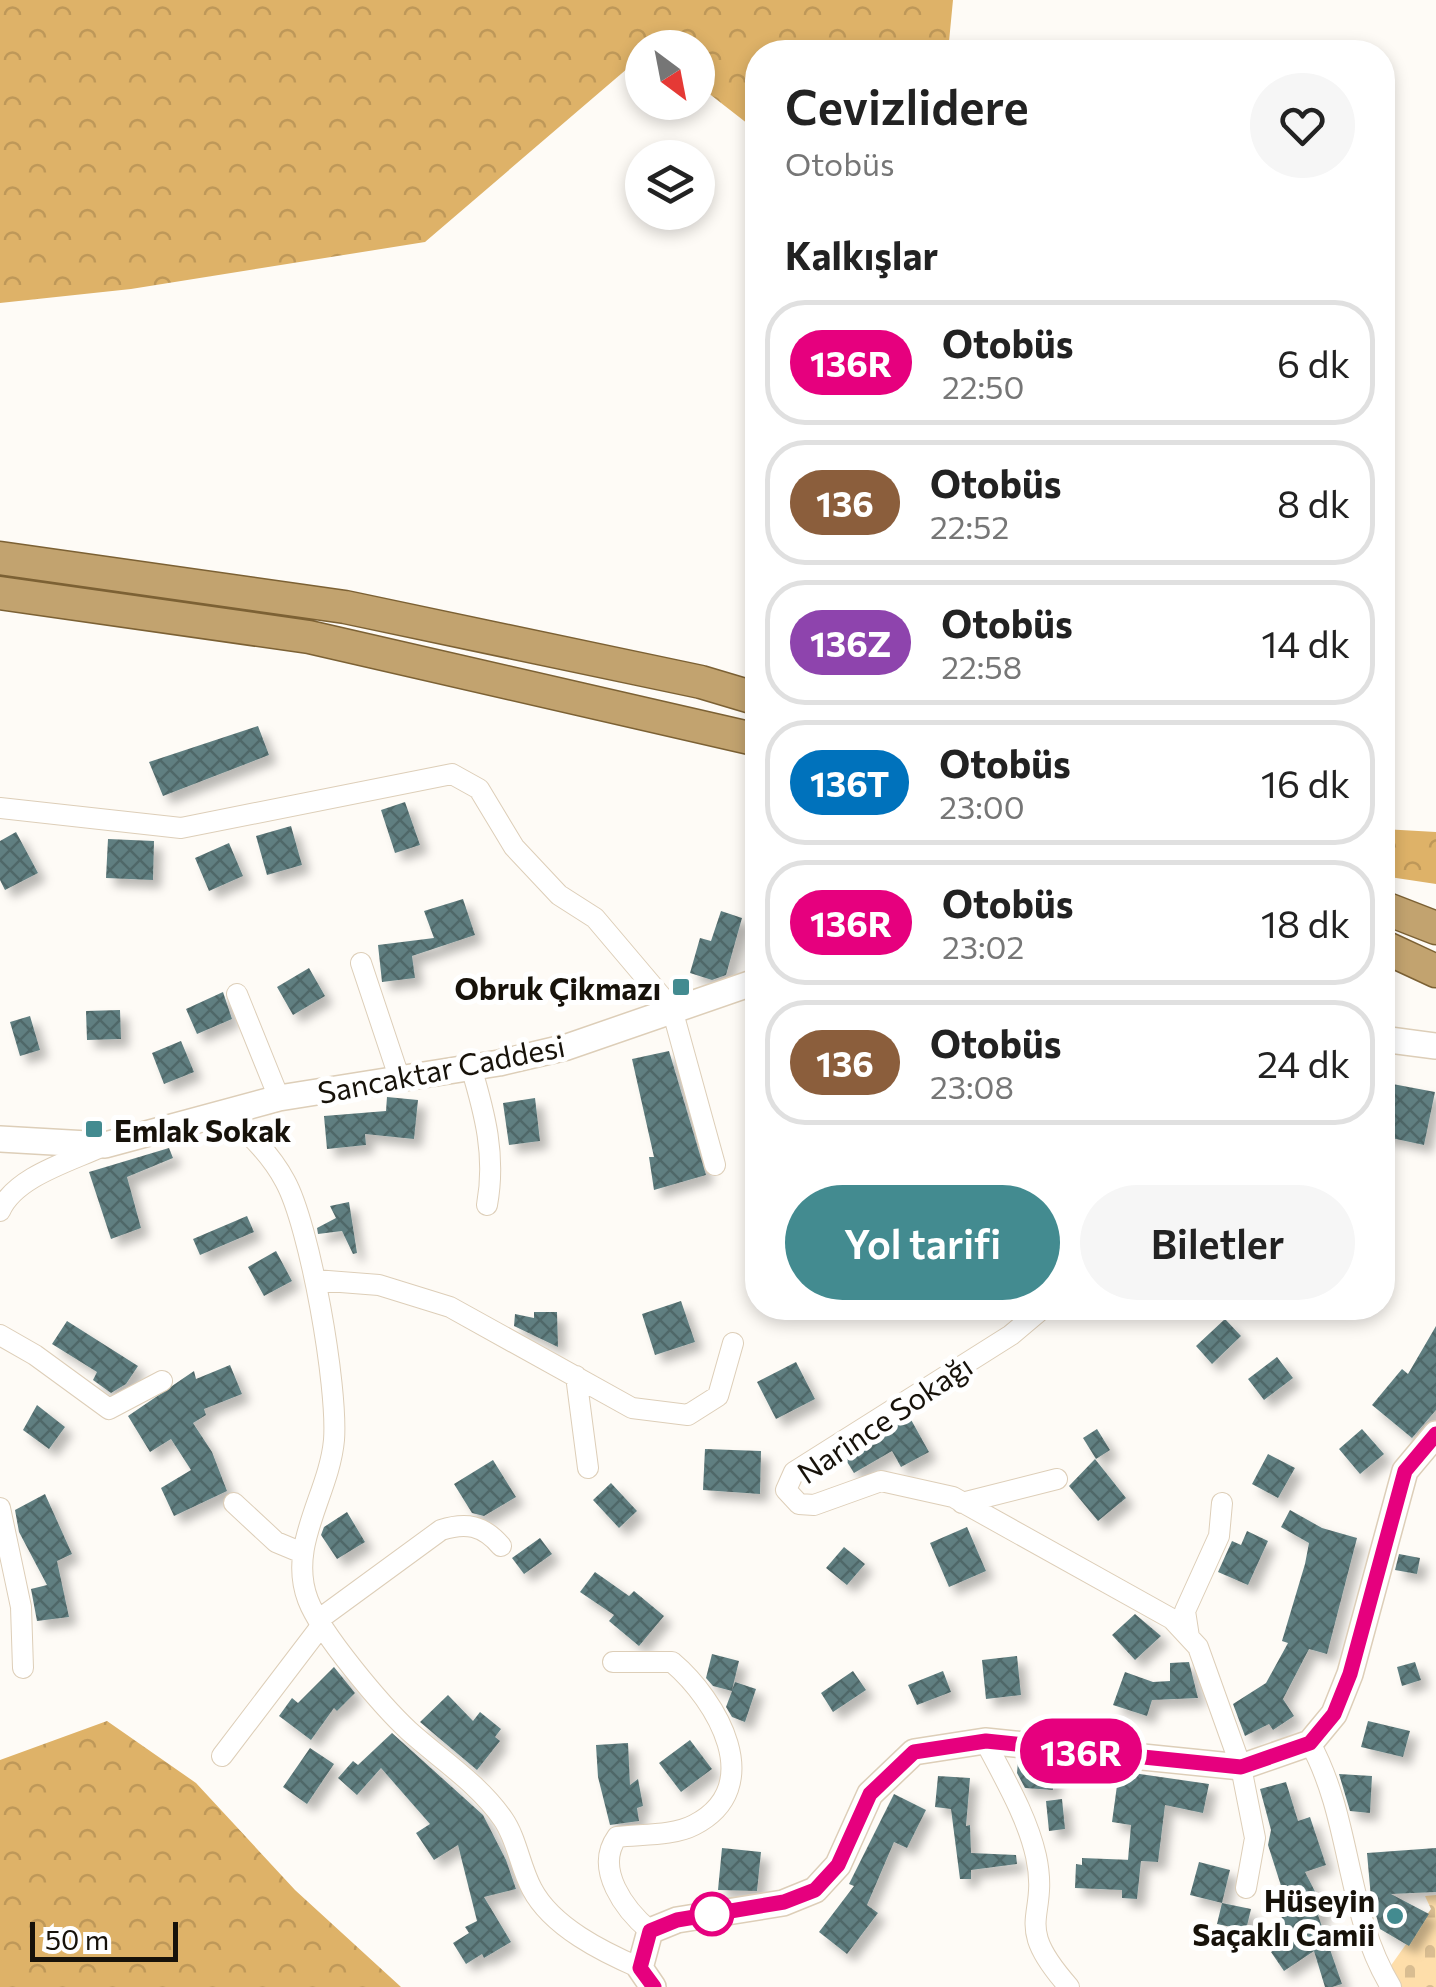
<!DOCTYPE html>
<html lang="tr">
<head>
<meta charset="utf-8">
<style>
	:root { --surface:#fff; --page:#f6f6f6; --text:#222; --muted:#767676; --line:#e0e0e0; --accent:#438b90 }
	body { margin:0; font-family:Commissioner,sans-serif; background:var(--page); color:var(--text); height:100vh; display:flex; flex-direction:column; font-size:38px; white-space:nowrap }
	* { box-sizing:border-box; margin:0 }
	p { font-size:32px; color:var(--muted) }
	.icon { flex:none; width:55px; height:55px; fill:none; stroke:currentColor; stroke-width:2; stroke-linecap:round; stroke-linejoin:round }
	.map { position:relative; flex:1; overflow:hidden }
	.drawer { position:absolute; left:745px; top:40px; width:650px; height:1280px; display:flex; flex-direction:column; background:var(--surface); border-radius:40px; box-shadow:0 5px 15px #0003 }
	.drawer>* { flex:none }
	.badge { padding:0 20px; border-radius:32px; font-size:35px; line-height:65px }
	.needle { width:65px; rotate:148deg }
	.controls { position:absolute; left:625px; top:30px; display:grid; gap:20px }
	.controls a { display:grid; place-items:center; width:90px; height:90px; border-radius:50%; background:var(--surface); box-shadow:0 5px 15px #0003; font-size:50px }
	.scale { position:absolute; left:30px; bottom:25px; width:148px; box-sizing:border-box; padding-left:10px; border:5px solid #17120a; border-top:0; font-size:28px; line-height:35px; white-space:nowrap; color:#17120a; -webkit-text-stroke:8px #fff; paint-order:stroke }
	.map>.badge { position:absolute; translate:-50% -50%; box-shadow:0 0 0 5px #fff }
	h2 { padding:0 40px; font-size:38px; line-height:90px }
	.round { display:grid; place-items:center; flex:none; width:105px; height:105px; border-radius:52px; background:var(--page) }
	.head { display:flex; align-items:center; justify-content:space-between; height:170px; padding:0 40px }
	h1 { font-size:48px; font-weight:600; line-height:75px }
	.primary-button { display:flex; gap:20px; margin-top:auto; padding:20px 40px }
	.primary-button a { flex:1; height:115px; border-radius:60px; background:var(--accent); color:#fff; font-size:40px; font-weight:600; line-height:115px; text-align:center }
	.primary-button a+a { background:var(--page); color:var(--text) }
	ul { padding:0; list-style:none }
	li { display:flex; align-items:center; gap:30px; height:125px; margin:0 20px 15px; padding:0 20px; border:5px solid var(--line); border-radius:40px }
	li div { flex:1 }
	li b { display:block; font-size:38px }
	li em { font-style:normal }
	li .badge { min-width:110px; font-weight:700; text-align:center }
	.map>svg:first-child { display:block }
	.forest { fill:url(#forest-crowns) }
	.cemetery { fill:url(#cemetery-stones) }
	.building { fill:url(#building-cross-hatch); filter:url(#shadow) }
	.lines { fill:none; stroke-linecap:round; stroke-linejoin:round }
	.minor-casing { stroke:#ddceb8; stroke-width:22 }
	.tertiary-casing { stroke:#ddceb8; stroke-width:28 }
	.trunk-casing { stroke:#7c6134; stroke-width:35 }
	.minor { stroke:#fff; stroke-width:20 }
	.tertiary { stroke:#fff; stroke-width:25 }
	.trunk { stroke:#c2a36f; stroke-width:32 }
	.line-casing { stroke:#fff; stroke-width:22 }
	.line { stroke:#e6007e; stroke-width:15 }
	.poi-dot { fill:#438b90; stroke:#fff; stroke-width:4 }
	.stop-dot { fill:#fff; stroke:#e6007e; stroke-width:5 }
	.labels { text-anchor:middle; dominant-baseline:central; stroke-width:10; stroke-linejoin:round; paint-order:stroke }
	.poi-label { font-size:30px; font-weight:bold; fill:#17120a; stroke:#fff; text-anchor:end }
	.street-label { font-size:30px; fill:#17120a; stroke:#fff }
</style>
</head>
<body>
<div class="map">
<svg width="1436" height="1987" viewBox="0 0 1436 1987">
	<defs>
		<pattern id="forest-crowns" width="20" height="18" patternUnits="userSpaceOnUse" patternTransform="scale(2.5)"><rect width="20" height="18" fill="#deb268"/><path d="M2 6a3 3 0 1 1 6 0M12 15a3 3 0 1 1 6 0" fill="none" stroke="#be9859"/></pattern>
		<pattern id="cemetery-stones" width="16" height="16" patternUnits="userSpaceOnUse" patternTransform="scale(2.5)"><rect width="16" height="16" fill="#fedeaa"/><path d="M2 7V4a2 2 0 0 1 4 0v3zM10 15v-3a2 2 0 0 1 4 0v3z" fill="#d9bd91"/></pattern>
		<pattern id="building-cross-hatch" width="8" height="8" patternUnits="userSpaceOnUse" patternTransform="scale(2.5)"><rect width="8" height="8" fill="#617f81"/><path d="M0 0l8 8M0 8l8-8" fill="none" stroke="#4f6768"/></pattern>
		<filter id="shadow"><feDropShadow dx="8" dy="8" stdDeviation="5" flood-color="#0004"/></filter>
	</defs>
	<rect width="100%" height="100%" fill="#fefbf6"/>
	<!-- forest -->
	<path class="forest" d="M 0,0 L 953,0 L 948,52 L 758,52 L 757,131 L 698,85 L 698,48 L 642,48 L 642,56 L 425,242 L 131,289 L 0,303 Z
		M 1383,829 L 1436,832 L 1436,884 L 1383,876 Z
		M 107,1721 L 196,1783 L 295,1890 L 401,1987 L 0,1987 L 0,1760 Z"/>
	<!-- cemetery -->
	<path class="cemetery" d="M 1436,1895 L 1436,1987 L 1397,1987 L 1387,1971 L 1431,1909 L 1425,1896 Z"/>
	<!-- building -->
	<path class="building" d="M 258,726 L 269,755 L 163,796 L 149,762 Z
		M 405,802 L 420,845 L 395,853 L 381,810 Z
		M 291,826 L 302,865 L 267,875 L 256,836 Z
		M 16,832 L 38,873 L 5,890 L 0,880 L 0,841 Z
		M 108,839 L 154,841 L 153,880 L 106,878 Z
		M 229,843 L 243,876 L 209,891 L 195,858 Z
		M 463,899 L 475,935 L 412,956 L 415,978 L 382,982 L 378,945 L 434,938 L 424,911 Z
		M 721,911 L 742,918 L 726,975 L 712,980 L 690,973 L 700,938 L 711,941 Z
		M 309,968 L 325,996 L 293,1015 L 277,987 Z
		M 223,992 L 232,1019 L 197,1034 L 186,1009 Z
		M 120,1010 L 121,1039 L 87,1040 L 86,1011 Z
		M 30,1016 L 40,1050 L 20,1056 L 10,1022 Z
		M 181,1041 L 194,1072 L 164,1084 L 152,1053 Z
		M 669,1051 L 706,1175 L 654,1190 L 649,1157 L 654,1157 L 632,1059 Z
		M 1382,1082 L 1435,1092 L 1424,1145 L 1382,1136 Z
		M 387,1097 L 418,1100 L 414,1139 L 365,1134 L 366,1145 L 327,1149 L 324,1116 L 386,1111 Z
		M 535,1098 L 540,1141 L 509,1145 L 503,1103 Z
		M 169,1148 L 173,1158 L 127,1177 L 141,1228 L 111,1239 L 89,1172 Z
		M 349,1202 L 357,1253 L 353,1254 L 342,1231 L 318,1234 L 317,1228 L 336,1218 L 330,1206 Z
		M 247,1216 L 254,1232 L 200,1255 L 193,1239 Z
		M 276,1251 L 292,1281 L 264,1296 L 248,1267 Z
		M 681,1301 L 695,1342 L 655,1355 L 642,1314 Z
		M 534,1312 L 557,1312 L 558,1347 L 514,1326 L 515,1314 L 534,1318 Z
		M 1225,1319 L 1241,1336 L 1212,1364 L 1196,1346 Z
		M 67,1321 L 138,1366 L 126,1384 L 111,1393 L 93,1380 L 97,1372 L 52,1344 Z
		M 1436,1326 L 1436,1410 L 1412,1438 L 1372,1405 L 1402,1369 L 1408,1374 Z
		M 1277,1357 L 1293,1378 L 1264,1400 L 1248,1379 Z
		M 796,1362 L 815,1399 L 776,1419 L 757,1382 Z
		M 230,1365 L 242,1394 L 204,1409 L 206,1415 L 193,1423 L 212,1452 L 227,1491 L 174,1516 L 161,1488 L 191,1470 L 171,1439 L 150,1452 L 128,1416 L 194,1371 L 196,1379 Z
		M 37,1405 L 65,1427 L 49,1449 L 23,1430 Z
		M 909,1416 L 929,1452 L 901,1467 L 892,1451 L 854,1473 L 844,1457 Z
		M 1097,1429 L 1110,1450 L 1096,1459 L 1083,1438 Z
		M 1362,1429 L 1384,1454 L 1360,1474 L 1339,1449 Z
		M 705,1449 L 761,1451 L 760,1494 L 703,1490 Z
		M 1268,1454 L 1295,1468 L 1278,1498 L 1252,1484 Z
		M 1095,1459 L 1126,1498 L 1098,1521 L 1069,1486 Z
		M 493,1460 L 516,1497 L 484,1516 L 472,1513 L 454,1484 Z
		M 611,1483 L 637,1511 L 619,1528 L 593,1500 Z
		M 45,1494 L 72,1554 L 57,1561 L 69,1617 L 37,1621 L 31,1589 L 47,1585 L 19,1532 L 15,1510 Z
		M 1290,1510 L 1322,1528 L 1357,1538 L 1327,1654 L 1309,1649 L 1283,1699 L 1294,1716 L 1273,1730 L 1269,1724 L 1245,1736 L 1233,1704 L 1266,1683 L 1288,1643 L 1282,1641 L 1305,1564 L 1309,1543 L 1281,1527 Z
		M 347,1512 L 365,1542 L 337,1559 L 321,1535 L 324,1527 Z
		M 967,1527 L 986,1571 L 949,1587 L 930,1543 Z
		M 1247,1531 L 1268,1541 L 1248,1585 L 1218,1572 L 1232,1541 L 1241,1545 Z
		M 540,1538 L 552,1554 L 524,1574 L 512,1558 Z
		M 844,1547 L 865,1564 L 847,1585 L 826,1568 Z
		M 1399,1554 L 1420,1558 L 1417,1574 L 1395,1570 Z
		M 595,1572 L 629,1596 L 634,1591 L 664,1616 L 639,1646 L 609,1621 L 614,1615 L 580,1592 Z
		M 1135,1614 L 1161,1636 L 1135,1660 L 1112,1635 Z
		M 712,1654 L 739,1661 L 732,1690 L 735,1682 L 756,1689 L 745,1722 L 732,1717 L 726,1707 L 732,1691 L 713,1686 L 706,1678 Z
		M 1017,1656 L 1021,1695 L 986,1699 L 982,1660 Z
		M 1189,1662 L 1198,1698 L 1152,1700 L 1147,1716 L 1113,1705 L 1125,1672 L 1153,1682 L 1170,1681 L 1170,1663 Z
		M 1415,1662 L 1421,1680 L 1402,1686 L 1397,1667 Z
		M 334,1667 L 355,1693 L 337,1711 L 334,1708 L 311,1740 L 279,1716 L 292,1698 L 298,1703 Z
		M 853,1671 L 866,1690 L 833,1712 L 821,1693 Z
		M 943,1671 L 951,1692 L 917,1705 L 908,1685 Z
		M 448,1695 L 473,1721 L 480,1712 L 501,1729 L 495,1737 L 500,1741 L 477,1770 L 420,1722 Z
		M 1368,1721 L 1410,1731 L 1403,1757 L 1361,1747 Z
		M 392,1733 L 483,1815 L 506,1860 L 516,1889 L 484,1897 L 511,1942 L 484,1958 L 482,1954 L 466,1964 L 453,1943 L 469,1933 L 465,1927 L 477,1921 L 458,1845 L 434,1860 L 416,1833 L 430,1824 L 381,1768 L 357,1795 L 338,1778 L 353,1761 L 358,1765 Z
		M 690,1740 L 712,1769 L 681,1792 L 659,1763 Z
		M 628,1743 L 630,1785 L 638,1779 L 643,1806 L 637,1808 L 639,1821 L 610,1825 L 598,1777 L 596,1745 Z
		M 310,1748 L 334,1764 L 307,1804 L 283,1787 Z
		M 1018,1761 L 1054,1764 L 1053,1790 L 1025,1788 L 1017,1773 Z
		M 1119,1771 L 1209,1784 L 1203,1813 L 1165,1805 L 1158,1862 L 1141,1861 L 1137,1899 L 1122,1898 L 1122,1890 L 1075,1888 L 1076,1864 L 1082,1865 L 1082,1858 L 1132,1860 L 1128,1860 L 1131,1825 L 1112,1822 Z
		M 1339,1774 L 1372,1776 L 1370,1813 L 1350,1811 Z
		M 938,1776 L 970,1778 L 966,1826 L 970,1825 L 971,1853 L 1016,1855 L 1017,1864 L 971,1870 L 971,1879 L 960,1879 L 951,1809 L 935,1807 Z
		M 1286,1782 L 1298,1821 L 1310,1817 L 1326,1865 L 1305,1872 L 1325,1911 L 1318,1915 L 1342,1984 L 1332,1987 L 1325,1987 L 1314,1951 L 1284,1971 L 1271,1952 L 1292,1938 L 1272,1898 L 1283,1892 L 1268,1845 L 1271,1830 L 1260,1789 Z
		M 894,1794 L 926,1810 L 907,1848 L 894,1842 L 867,1905 L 878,1913 L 847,1954 L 819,1932 L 854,1886 L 849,1884 Z
		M 1062,1799 L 1065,1829 L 1049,1831 L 1046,1801 Z
		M 722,1848 L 761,1852 L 757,1891 L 718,1890 Z
		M 1436,1848 L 1436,1892 L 1391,1894 L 1429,1914 L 1409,1946 L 1380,1929 L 1371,1898 L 1367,1853 Z
		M 1199,1862 L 1230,1870 L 1222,1903 L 1190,1895 Z
		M 1222,1903 L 1251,1909 L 1246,1930 L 1217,1924 Z"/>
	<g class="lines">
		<!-- minor casing -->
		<g class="minor-casing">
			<path id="minor" d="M 0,808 L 181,828 L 452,774 L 479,789 L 514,847 L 559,895 L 595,918 L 672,1009 L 715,1165
				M 361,963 L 399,1077
				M 237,994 L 279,1098
				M 471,1067 C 485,1114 496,1156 487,1205
				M 226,1113 C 249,1134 270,1153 285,1181 C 310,1226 338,1387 334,1440 C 329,1495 287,1545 308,1600 C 321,1634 382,1706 409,1731 C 440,1759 479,1784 503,1819 C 517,1839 520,1867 532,1889 C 552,1927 603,1952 640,1968
				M 0,1211 C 15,1176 72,1161 105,1145
				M 315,1280 L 379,1285 L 450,1307 L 632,1408 L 688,1415 L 718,1396 L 733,1343
				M 1043,1308 L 1011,1335 L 794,1472 L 786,1490 L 799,1504 L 814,1505 L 881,1481 L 953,1497 L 1172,1619 L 1198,1647 L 1241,1767 L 1255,1838 L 1246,1888
				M 0,1335 L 35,1355 L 109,1409 L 162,1381
				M 576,1376 L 588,1468
				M 234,1503 L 276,1542 L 300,1552
				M 962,1503 L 1057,1479
				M 0,1508 L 21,1607 L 23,1668
				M 318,1620 L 441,1530 C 466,1522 483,1525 501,1546
				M 1189,1637 L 1185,1611 L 1219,1536 L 1222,1503
				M 613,1662 L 672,1662 C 717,1700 768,1787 694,1825 C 673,1836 641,1834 617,1837 C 594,1869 625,1910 650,1931
				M 985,1741 C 1004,1778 1027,1816 1036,1856 C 1050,1921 1010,1920 1069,1987
				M 1310,1743 C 1352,1819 1345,1911 1391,1987
				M 222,1756 L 321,1626"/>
		</g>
		<!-- tertiary casing -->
		<g class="tertiary-casing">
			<path id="tertiary" d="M 1382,1039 L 1436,1046
				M 0,1139 L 105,1145 L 279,1098 L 499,1063 L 567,1047 L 758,981
				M 653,1987 L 640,1968 L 650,1931 L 677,1920 L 783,1903 L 815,1890 L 838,1865 L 870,1794 L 914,1752 L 985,1741 L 1241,1767 L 1310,1743 L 1334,1714 L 1350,1674 L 1405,1471 L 1436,1434"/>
		</g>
		<!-- trunk casing -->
		<g class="trunk-casing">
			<path id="trunk" d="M 0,558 L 345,607 L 701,682 L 758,699
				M 0,593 L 309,637 L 758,740
				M 1382,907 L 1436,928
				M 1382,946 L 1436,971"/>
		</g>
		<!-- minor -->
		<use href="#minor" class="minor"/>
		<!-- tertiary -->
		<use href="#tertiary" class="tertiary"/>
		<!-- trunk -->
		<use href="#trunk" class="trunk"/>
	</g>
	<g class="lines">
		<!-- line casing -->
		<g class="line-casing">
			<path id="line" d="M 654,1987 L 640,1968 L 650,1931 L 677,1920 L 784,1902 L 815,1890 L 838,1865 L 870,1794 L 914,1752 L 986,1741 L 1241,1767 L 1310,1743 L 1334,1714 L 1350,1674 L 1405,1471 L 1436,1434"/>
		</g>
		<!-- line -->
		<use href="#line" class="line"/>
	</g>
	<!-- markers -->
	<g class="poi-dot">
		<rect x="671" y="977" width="20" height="20" rx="5"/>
		<rect x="84" y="1119" width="20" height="20" rx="5"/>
		<circle cx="1395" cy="1916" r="10"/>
	</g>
	<circle class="stop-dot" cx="712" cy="1914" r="20"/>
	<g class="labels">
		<!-- poi labels -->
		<g class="poi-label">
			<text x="661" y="987">Obruk Çikmazı</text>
			<text x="114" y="1129" text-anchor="start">Emlak Sokak</text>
			<text x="1375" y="1899">Hüseyin<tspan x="1375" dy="34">Saçaklı Camii</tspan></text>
		</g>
		<!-- street labels -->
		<g class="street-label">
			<text transform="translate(441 1068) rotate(-11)">Sancaktar Caddesi</text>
			<text transform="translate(884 1418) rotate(-34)">Narince Sokağı</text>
		</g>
	</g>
</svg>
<div class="controls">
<a><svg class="needle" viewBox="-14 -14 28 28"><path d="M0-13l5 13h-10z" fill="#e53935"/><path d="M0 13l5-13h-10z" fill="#767676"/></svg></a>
<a><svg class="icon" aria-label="layers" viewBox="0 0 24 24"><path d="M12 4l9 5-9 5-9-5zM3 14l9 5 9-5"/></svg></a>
</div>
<div class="scale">50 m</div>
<b class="badge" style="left:1081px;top:1751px;background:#e6007e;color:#fff">136R</b>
<section class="drawer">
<div class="head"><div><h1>Cevizlidere</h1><p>Otobüs</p></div><a class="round"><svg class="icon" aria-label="heart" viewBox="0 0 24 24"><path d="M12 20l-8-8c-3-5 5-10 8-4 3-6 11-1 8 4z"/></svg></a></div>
<h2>Kalkışlar</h2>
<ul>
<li><span class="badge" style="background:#e6007e;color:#fff">136R</span><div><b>Otobüs</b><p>22:50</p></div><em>6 dk</em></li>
<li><span class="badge" style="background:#8b5e3c;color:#fff">136</span><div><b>Otobüs</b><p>22:52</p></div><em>8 dk</em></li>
<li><span class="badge" style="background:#8e44ad;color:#fff">136Z</span><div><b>Otobüs</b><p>22:58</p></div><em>14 dk</em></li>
<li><span class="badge" style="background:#0072bc;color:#fff">136T</span><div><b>Otobüs</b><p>23:00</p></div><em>16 dk</em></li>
<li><span class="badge" style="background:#e6007e;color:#fff">136R</span><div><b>Otobüs</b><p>23:02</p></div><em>18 dk</em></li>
<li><span class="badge" style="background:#8b5e3c;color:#fff">136</span><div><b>Otobüs</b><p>23:08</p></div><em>24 dk</em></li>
</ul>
<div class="primary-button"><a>Yol tarifi</a><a>Biletler</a></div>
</section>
</div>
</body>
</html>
